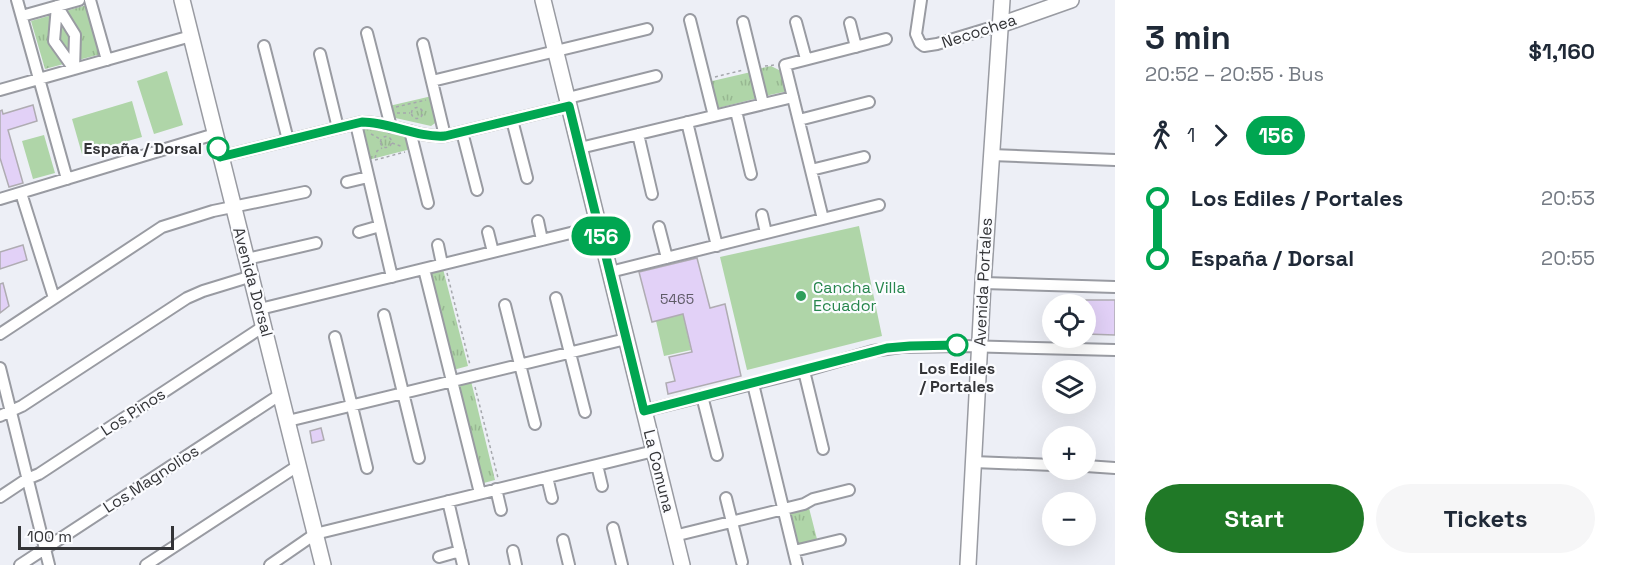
<!DOCTYPE html>
<html lang="en">
<head>
<meta charset="utf-8">
<style>
	:root { --surface:#fff; --page:#f6f6f7; --text:#1f2937; --muted:#747a83; --accent:#207927 }
	body { margin:0; font-family:"Space Grotesk",sans-serif; background:var(--page); color:var(--text); height:100vh; display:flex; flex-direction:column; font-size:22px; white-space:nowrap }
	* { box-sizing:border-box; margin:0 }
	p { font-size:20px; color:var(--muted) }
	.icon { flex:none; width:33px; height:33px; fill:none; stroke:currentColor; stroke-width:2; stroke-linecap:round; stroke-linejoin:round }
	.map { position:relative; flex:1; overflow:hidden }
	.panel { display:flex; flex-direction:column; background:var(--surface); width:510px }
	.panel>* { flex:none }
	.badge { padding:0 12px; border-radius:20px; font-size:21px; line-height:39px }
	.tools { position:absolute; left:1042px; top:294px; display:grid; gap:12px }
	.tools a { display:grid; place-items:center; width:54px; height:54px; border-radius:50%; background:var(--surface); box-shadow:0 6px 24px #0002; font-size:30px }
	.scale { position:absolute; left:18px; bottom:15px; width:156px; box-sizing:border-box; padding-left:6px; border:3px solid #333437; border-top:0; font-size:16px; line-height:21px; white-space:nowrap; color:#333437; -webkit-text-stroke:4px #fbfcff; paint-order:stroke }
	.map>.badge { position:absolute; translate:-50% -50%; box-shadow:0 0 0 3px #fff }
	.legs { display:flex; align-items:center; gap:9px; height:66px; padding:0 30px; font-size:20px }
	.legs p { margin-inline-start:auto }
	.head { display:flex; align-items:center; justify-content:space-between; height:102px; padding:0 30px }
	h1 { font-size:33px; font-weight:700; line-height:45px }
	.action { display:flex; gap:12px; margin-top:auto; padding:12px 30px }
	.action a { flex:1; height:69px; border-radius:36px; background:var(--accent); color:#fff; font-size:24px; font-weight:700; line-height:69px; text-align:center }
	.action a+a { background:var(--page); color:var(--text) }
	ul { padding:0 30px; list-style:none }
	li { display:flex; align-items:center; gap:21px; height:60px; font-size:22px }
	li i { display:grid; place-items:center; width:9px; height:100%; margin:0 8px; background:currentColor }
	li i::after { content:''; width:15px; height:15px; margin:-8px; border:4px solid; border-radius:50%; background:var(--surface) }
	li p { margin-inline-start:auto }
	li:first-child i { background:linear-gradient(#0000 50%,currentColor 0) }
	li:last-child i { background:linear-gradient(currentColor 50%,#0000 0) }
	main { display:flex; flex:1; min-height:0 }
	.map>svg:first-child { display:block }
	.grass { fill:url(#grass-tufts) }
	.garden { fill:#afd5a8 }
	.building { fill:#e2d1f7; stroke:#afacb2; stroke-width:1.5 }
	.lines { fill:none; stroke-linecap:round; stroke-linejoin:round }
	.street-casing { stroke:#999ba2; stroke-width:14 }
	.secondary-casing { stroke:#999ba2; stroke-width:18 }
	.path { stroke:#a5a7ac; stroke-width:1.5; stroke-dasharray:3 3; stroke-linecap:butt }
	.street { stroke:#fff; stroke-width:10 }
	.secondary { stroke:#fff; stroke-width:15 }
	.line-1-casing { stroke:#fff; stroke-width:14 }
	.line-1 { stroke:#00a651; stroke-width:9 }
	.stop-1-dot { fill:#fff; stroke:#00a651; stroke-width:3 }
	.leisure-dot { fill:#2e9e5b; stroke:#fbfcff; stroke-width:2 }
	.labels { text-anchor:middle; dominant-baseline:central; stroke-width:4.5; stroke-linejoin:round; paint-order:stroke }
	.number-label { font-size:14px; fill:#5f5b67 }
	.street-label { font-size:16px; fill:#333437; stroke:#fbfcff }
	.stop-label { font-size:16px; font-weight:bold; fill:#333437; stroke:#fbfcff; text-anchor:end }
	.leisure-label { font-size:16px; fill:#27864d; stroke:#fbfcff; text-anchor:start }
</style>
</head>
<body>
<main>
<div class="map">
<svg width="1115" height="565" viewBox="0 0 1115 565">
	<defs>
		<pattern id="grass-tufts" width="24" height="20" patternUnits="userSpaceOnUse" patternTransform="scale(1.5)"><rect width="24" height="20" fill="#afd5a8"/><path d="M3 7l-1-3M5 7V3M7 7l1-3M15 17l-1-3M17 17v-4M19 17l1-3" fill="none" stroke="#97b791"/></pattern>
	</defs>
	<rect width="100%" height="100%" fill="#edeff6"/>
	<!-- grass -->
	<path class="grass" d="M 87,5 L 101,54 L 45,69 L 31,21 Z
		M 771,66 L 783,72 L 788,91 L 765,96 L 758,69 Z
		M 751,72 L 758,98 L 714,109 L 708,82 Z
		M 432,96 L 438,121 L 431,126 L 391,117 L 389,106 Z
		M 365,127 L 407,136 L 411,149 L 368,160 L 360,130 Z
		M 443,269 L 468,366 L 453,370 L 428,273 Z
		M 471,381 L 495,480 L 480,484 L 456,385 Z
		M 809,508 L 818,543 L 796,548 L 788,513 Z"/>
	<!-- garden -->
	<path class="garden" d="M 167,71 L 183,125 L 154,134 L 137,81 Z
		M 132,101 L 142,137 L 82,154 L 72,119 Z
		M 44,135 L 55,173 L 33,179 L 22,141 Z
		M 859,226 L 882,336 L 747,370 L 720,257 Z
		M 683,314 L 691,350 L 664,356 L 656,321 Z"/>
	<!-- building -->
	<path class="building" d="M 33,105 L 37,121 L 8,130 L 23,183 L 9,187 L 0,158 L 0,111 L 2,110 L 3,114 Z
		M 23,245 L 27,260 L 0,269 L 0,252 Z
		M 697,258 L 710,308 L 725,304 L 741,376 L 668,394 L 666,383 L 675,381 L 669,357 L 692,352 L 683,314 L 652,322 L 639,272 Z
		M 3,283 L 9,306 L 0,313 L 0,284 Z
		M 1086,300 L 1115,300 L 1115,335 L 1086,334 Z
		M 321,428 L 324,440 L 312,443 L 310,431 Z"/>
	<g class="lines">
		<!-- street casing -->
		<g class="street-casing">
			<path id="street" d="M 17,0 L 67,179
				M 90,0 L 107,60
				M 921,0 L 916,34 L 920,43 L 924,46 L 937,44 L 1000,25
				M 57,6 L 75,35 L 74,69 L 54,41 Z
				M 22,16 L 79,0
				M 690,20 L 714,116
				M 743,22 L 763,104
				M 796,22 L 806,59
				M 850,23 L 856,47
				M 367,33 L 391,127
				M 423,44 L 445,136
				M 264,46 L 288,140
				M 320,54 L 338,128
				M 432,81 L 647,29
				M 0,90 L 191,36
				M 568,98 L 656,76
				M 736,111 L 751,174
				M 512,120 L 527,178
				M 799,120 L 869,102
				M 687,122 L 717,246
				M 356,124 L 392,277
				M 410,131 L 428,203
				M 462,132 L 477,190
				M 638,134 L 652,194
				M 580,148 L 793,97
				M 991,155 L 1115,160
				M 220,157 L 362,122 C 390,122 417,138 445,136 L 569,106
				M 811,170 L 864,157
				M 347,182 L 368,177
				M 21,193 L 54,298
				M 0,199 L 215,134
				M 762,215 L 766,233
				M 823,219 L 785,65 L 886,39
				M 538,221 L 542,240
				M 659,227 L 667,258
				M 359,232 L 380,226
				M 488,232 L 493,252
				M 438,245 L 442,264
				M 247,259 L 316,243
				M 424,269 L 480,493
				M 610,272 L 879,205
				M 983,283 L 1115,287
				M 556,298 L 585,412
				M 505,305 L 535,424
				M 260,309 L 599,226
				M 384,315 L 419,458
				M 0,334 L 162,227 L 213,211 L 305,192
				M 335,337 L 367,468
				M 0,368 L 49,565
				M 804,371 L 823,449
				M 753,384 L 797,565
				M 702,396 L 717,455
				M 644,411 L 804,371 L 873,351 L 901,347 L 964,346 L 1115,350
				M 0,416 L 22,406 L 187,298 L 203,291 L 252,276
				M 288,421 L 626,339
				M 973,462 L 1053,465
				M 597,465 L 602,486
				M 1086,466 L 1115,468
				M 547,477 L 552,498
				M 496,489 L 501,510
				M 0,497 L 27,479 L 39,474 L 264,326
				M 726,498 L 742,562
				M 448,501 L 463,565
				M 613,528 L 622,565
				M 674,536 L 804,504 L 813,499 L 849,490
				M 563,540 L 569,565
				M 513,551 L 516,565
				M 794,551 L 840,540
				M 439,557 L 460,551
				M 20,565 L 281,394
				M 146,565 L 299,465
				M 270,565 L 315,534 L 654,451"/>
		</g>
		<!-- secondary casing -->
		<g class="secondary-casing">
			<path id="secondary" d="M 182,0 L 323,565
				M 543,0 L 682,565
				M 1000,25 L 1071,0
				M 968,565 L 983,283 L 1002,0"/>
		</g>
		<!-- path -->
		<path class="path" d="M 765,66 L 775,65
			M 715,77 L 743,70
			M 396,107 L 426,100
			M411.5 113a5.5 5.5 0 1 1 11 0a5.5 5.5 0 1 1-11 0Z
			M 397,113 L 410,113
			M 371,134 L 380,139
			M380.5 142a5.5 5.5 0 1 1 11 0a5.5 5.5 0 1 1-11 0Z
			M 392,143 L 403,147
			M 375,158 L 377,151 L 382,148
			M 375,160 L 405,152
			M 447,273 L 470,365
			M 475,387 L 498,478"/>
		<!-- street -->
		<use href="#street" class="street"/>
		<!-- secondary -->
		<use href="#secondary" class="secondary"/>
	</g>
	<g class="lines">
		<!-- line-1 casing -->
		<g class="line-1-casing">
			<path id="line-1" d="M 218,148 L 220,157 L 362,122 C 390,122 417,138 445,136 L 569,106 L 644,411 L 887,348 L 910,346 L 957,345"/>
		</g>
		<!-- line-1 -->
		<use href="#line-1" class="line-1"/>
	</g>
	<!-- markers -->
	<g class="stop-1-dot">
		<circle cx="218" cy="148" r="10"/>
		<circle cx="957" cy="345" r="10"/>
	</g>
	<circle class="leisure-dot" cx="801" cy="296" r="6"/>
	<g class="labels">
		<!-- number labels -->
		<g class="number-label">
			<text x="677" y="299">5465</text>
		</g>
		<!-- street labels -->
		<g class="street-label">
			<text transform="translate(979 31) rotate(-18)">Necochea</text>
			<text transform="translate(253 282) rotate(75)">Avenida Dorsal</text>
			<text transform="translate(983 282) rotate(-87)">Avenida Portales</text>
			<text transform="translate(133 412) rotate(-33)">Los Pinos</text>
			<text transform="translate(659 471) rotate(76)">La Comuna</text>
			<text transform="translate(151 479) rotate(-33)">Los Magnolios</text>
		</g>
		<!-- stop labels -->
		<g class="stop-label">
			<text x="202" y="148">España / Dorsal</text>
			<text x="957" y="368" text-anchor="middle">Los Ediles<tspan x="957" dy="18">/ Portales</tspan></text>
		</g>
		<!-- leisure labels -->
		<g class="leisure-label">
			<text x="813" y="287">Cancha Villa<tspan x="813" dy="18">Ecuador</tspan></text>
		</g>
	</g>
</svg>
<div class="tools">
<a><svg class="icon" aria-label="locate" viewBox="0 0 24 24"><circle cx="12" cy="12" r="6"/><path d="M12 2v4M12 18v4M2 12h4M18 12h4"/></svg></a>
<a><svg class="icon" aria-label="layers" viewBox="0 0 24 24"><path d="M12 4l9 5-9 5-9-5zM3 14l9 5 9-5"/></svg></a>
<a>+</a>
<a>−</a>
</div>
<div class="scale">100 m</div>
<b class="badge" style="left:601px;top:236px;background:#00a651;color:#fff">156</b>
</div>
<section class="panel">
<div class="head"><div><h1>3 min</h1><p>20:52 – 20:55 · Bus</p></div><b>$1,160</b></div>
<div class="legs"><svg class="icon" aria-label="walk" viewBox="0 0 24 24"><circle cx="13" cy="4" r="2"/><path d="M13 8l-2 6 4 7M11 14l-3 7M7 12l3-4h3l4 4"/></svg>1<svg class="icon" aria-label="forward" viewBox="0 0 24 24"><path d="M9 5l7 7-7 7"/></svg><b class="badge" style="background:#00a651;color:#fff">156</b></div>
<ul>
<li><i style="color:#00a651"></i><b>Los Ediles / Portales</b><p>20:53</p></li>
<li><i style="color:#00a651"></i><b>España / Dorsal</b><p>20:55</p></li>
</ul>
<div class="action"><a>Start</a><a>Tickets</a></div>
</section>
</main>
</body>
</html>
